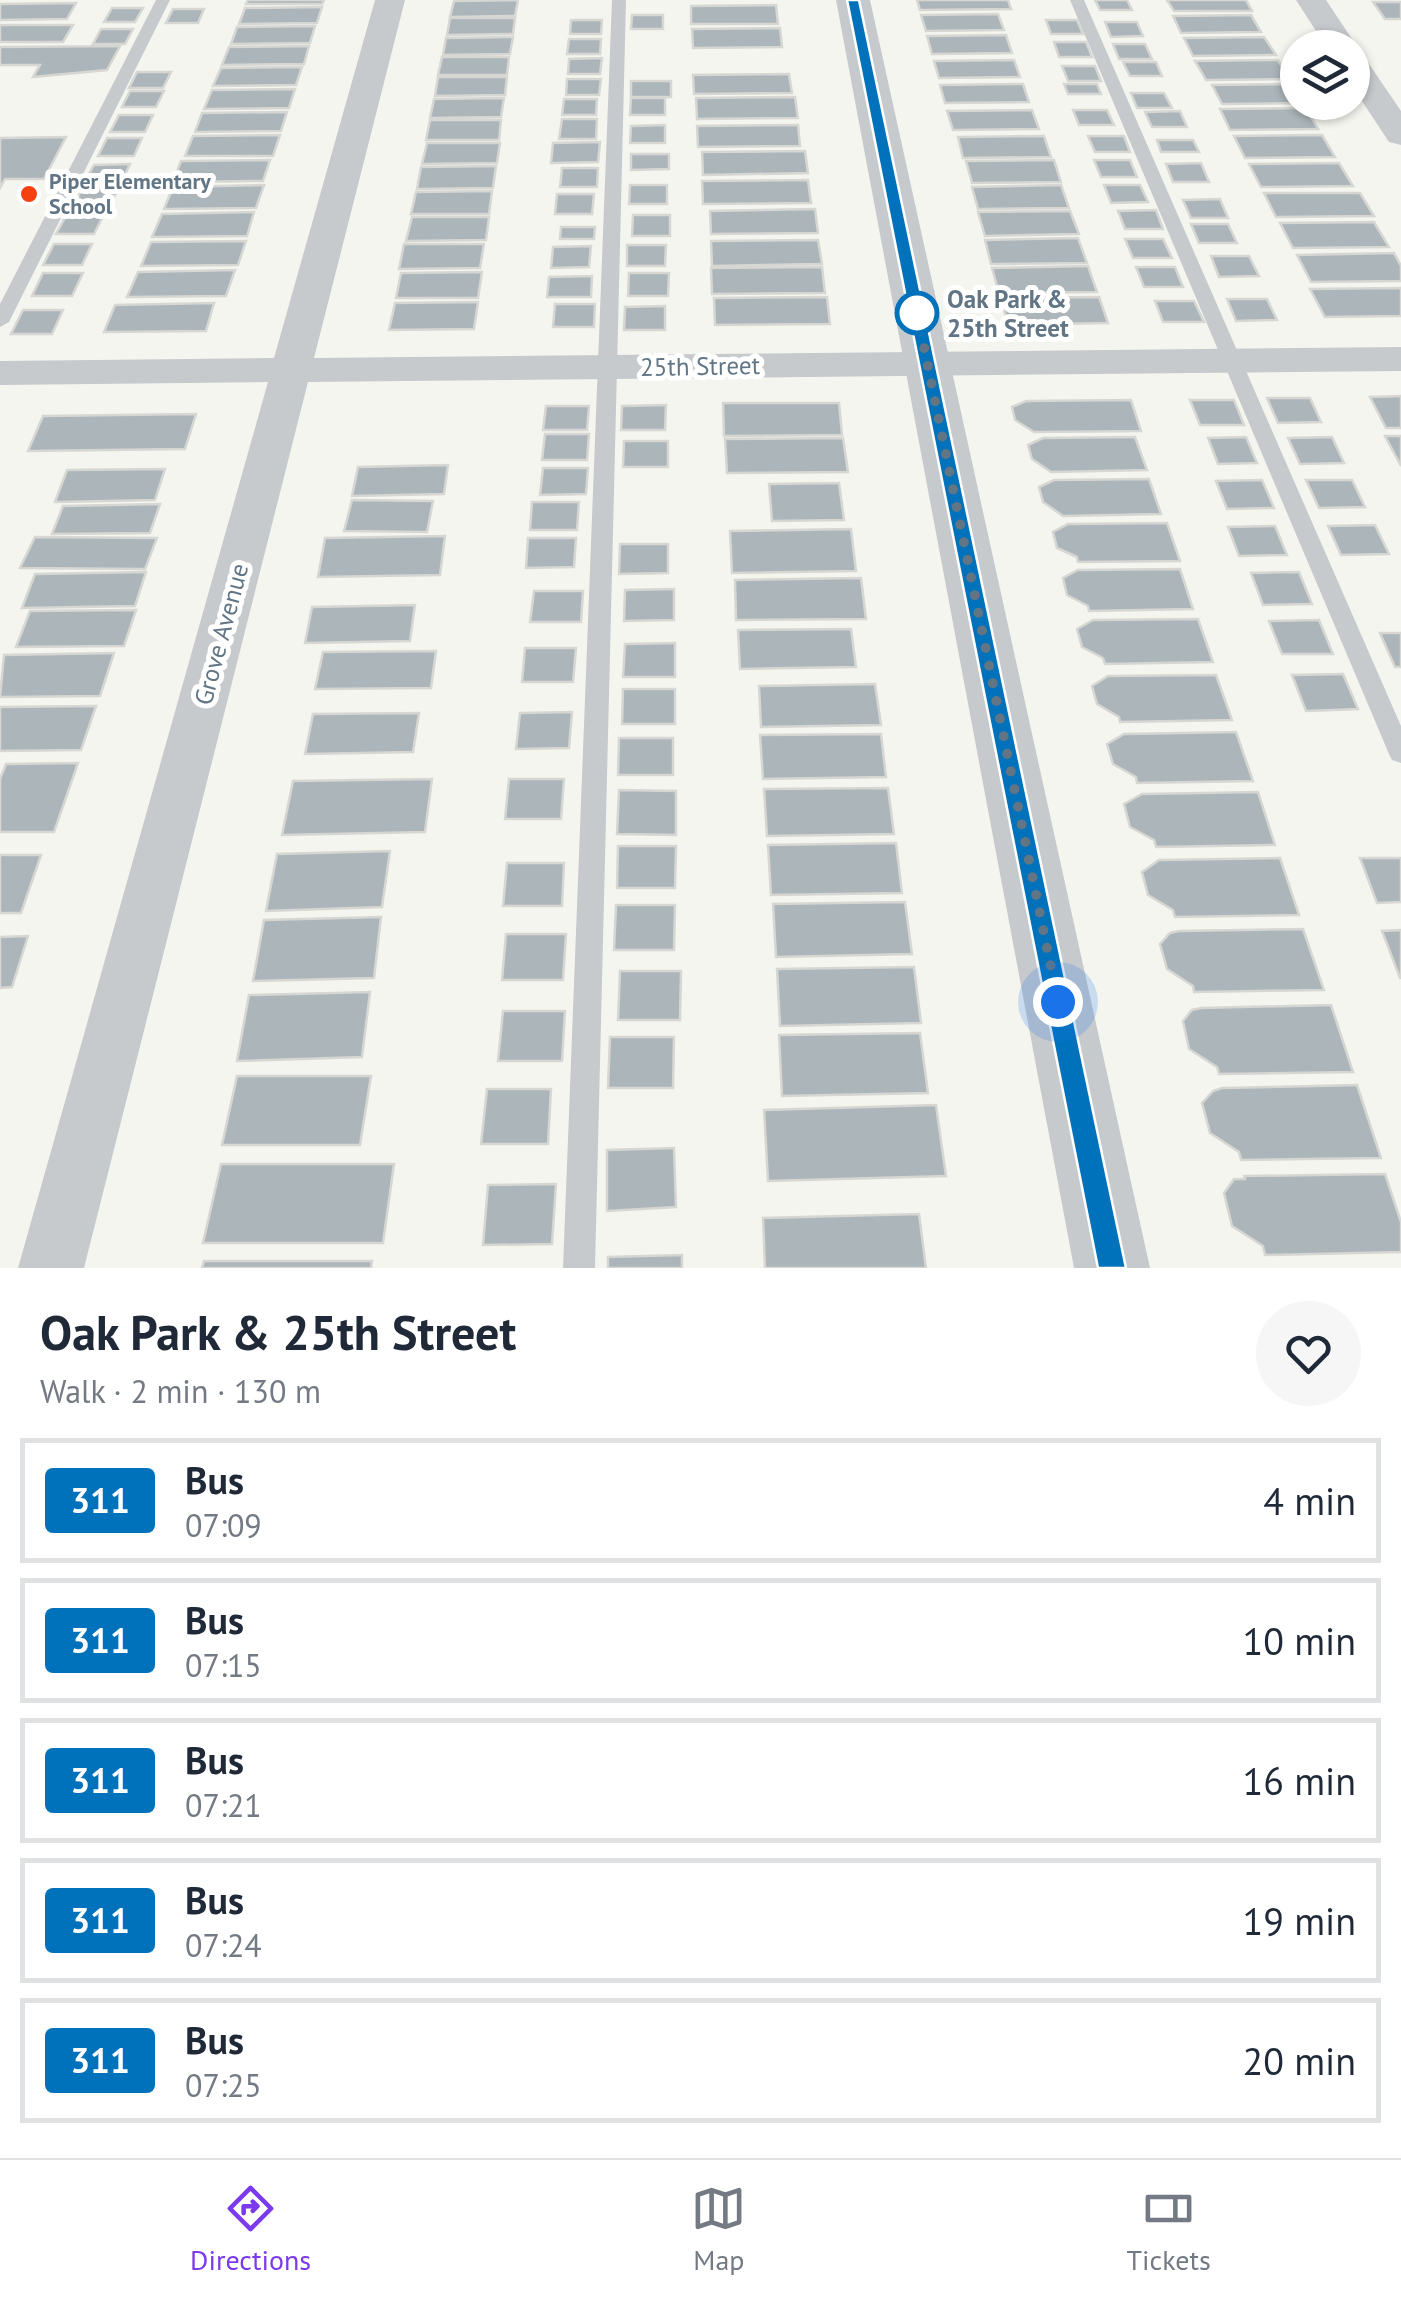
<!DOCTYPE html>
<html lang="en">
<head>
<meta charset="utf-8">
<style>
	:root { --surface:#fff; --page:#f6f6f7; --text:#1f2937; --muted:#747a83; --line:#e0e1e3; --accent:#7c3aed }
	body { margin:0; font-family:"PT Sans",sans-serif; background:var(--page); color:var(--text); height:100vh; display:flex; flex-direction:column; font-size:38px; white-space:nowrap }
	* { box-sizing:border-box; margin:0 }
	p { font-size:32px; color:var(--muted) }
	.icon { flex:none; width:55px; height:55px; fill:none; stroke:currentColor; stroke-width:2; stroke-linecap:round; stroke-linejoin:round }
	.map { position:relative; height:1268px; overflow:hidden }
	.side { display:flex; flex-direction:column; background:var(--surface); flex:1 }
	.side>* { flex:none }
	.badge { padding:0 20px; border-radius:8px; font-size:35px; line-height:65px }
	.controls { position:absolute; left:1280px; top:30px; display:grid; gap:20px }
	.controls a { display:grid; place-items:center; width:90px; height:90px; border-radius:50%; background:var(--surface); box-shadow:0 2px 8px #0004; font-size:50px }
	.you { position:absolute; width:50px; height:50px; margin:-25px; border:8px solid #fff; border-radius:50%; background:#1a73e8; box-shadow:0 0 0 15px #1a73e833 }
	.map>.badge { position:absolute; translate:-50% -50%; box-shadow:0 0 0 5px #fff }
	.round { display:grid; place-items:center; flex:none; width:105px; height:105px; border-radius:52px; background:var(--page) }
	.summary { display:flex; align-items:center; justify-content:space-between; height:170px; padding:0 40px }
	h1 { font-size:48px; font-weight:600; line-height:75px }
	ul { padding:0; list-style:none }
	li { display:flex; align-items:center; gap:30px; height:125px; margin:0 20px 15px; padding:0 20px; border:5px solid var(--line); border-radius:0px }
	li div { flex:1 }
	li b { display:block; font-size:38px }
	li em { font-style:normal }
	li .badge { min-width:110px; font-weight:700; text-align:center }
	.tabs { display:flex; justify-content:space-around; align-items:center; height:140px; border-top:2px solid var(--line); background:var(--surface); font-size:28px; color:var(--muted) }
	.tabs a { display:grid; justify-items:center; gap:5px }
	.tabs .active { color:var(--accent) }
	.map>svg:first-child { display:block }
	.building { fill:#acb5ba; stroke:#d6d6d3; stroke-width:2.5 }
	.lines { fill:none; stroke-linecap:round; stroke-linejoin:round }
	.service { fill:#c7cacd; fill-rule:evenodd }
	.minor { fill:#c7cacd; fill-rule:evenodd }
	.tertiary { fill:#c7cacd; fill-rule:evenodd }
	.line { fill:#0072bc; stroke:#fff; stroke-width:2.5 }
	.walk { stroke:#617585; stroke-width:10; stroke-dasharray:0 18 }
	.poi-dot { fill:#f54110; stroke:#fff; stroke-width:4 }
	.stop-dot { fill:#fff; stroke:#0072bc; stroke-width:5 }
	.labels { text-anchor:middle; dominant-baseline:central; stroke-width:10; stroke-linejoin:round; paint-order:stroke }
	.far-poi-label { font-size:22px; font-weight:bold; fill:#617585; stroke:#fff; text-anchor:start }
	.stop-label { font-size:25px; font-weight:bold; fill:#617585; stroke:#fff; text-anchor:start }
	.street-label { font-size:25px; fill:#617585; stroke:#fff }
</style>
</head>
<body>
<div class="map">
<svg width="1401" height="1268" viewBox="0 0 1401 1268">
	<rect width="100%" height="100%" fill="#f5f5f0"/>
	<!-- building -->
	<path class="building" d="M 248,0 L 324,0 L 322,4 L 246,4 Z
		M 518,0 L 515,16 L 450,17 L 454,1 Z
		M 917,0 L 1008,0 L 1011,9 L 920,10 Z
		M 1095,0 L 1127,0 L 1132,10 L 1100,10 Z
		M 1167,0 L 1246,0 L 1252,11 L 1174,11 Z
		M 1373,2 L 1401,2 L 1401,19 L 1385,19 Z
		M 76,3 L 67,19 L 0,20 L 0,4 Z
		M 776,5 L 778,24 L 691,24 L 691,6 Z
		M 322,7 L 317,23 L 239,24 L 245,8 Z
		M 112,8 L 143,8 L 135,22 L 104,22 Z
		M 173,9 L 204,9 L 198,23 L 166,23 Z
		M 998,14 L 1004,30 L 926,31 L 921,15 Z
		M 632,15 L 663,15 L 663,29 L 631,29 Z
		M 1251,15 L 1261,32 L 1181,33 L 1173,16 Z
		M 450,18 L 515,18 L 513,34 L 447,35 Z
		M 571,20 L 602,20 L 601,34 L 570,34 Z
		M 1046,20 L 1077,20 L 1083,34 L 1051,34 Z
		M 1105,22 L 1137,22 L 1143,36 L 1111,37 Z
		M 0,25 L 73,25 L 63,42 L 0,42 Z
		M 315,26 L 310,43 L 231,44 L 237,27 Z
		M 780,28 L 782,47 L 693,48 L 692,29 Z
		M 101,29 L 133,29 L 125,44 L 93,44 Z
		M 1006,35 L 1012,53 L 932,54 L 927,36 Z
		M 513,37 L 510,54 L 443,55 L 446,38 Z
		M 1264,37 L 1276,55 L 1193,56 L 1184,38 Z
		M 569,39 L 601,39 L 600,54 L 567,54 Z
		M 1054,42 L 1086,42 L 1092,57 L 1059,57 Z
		M 1113,44 L 1145,44 L 1152,59 L 1119,59 Z
		M 120,46 L 107,70 L 33,77 L 40,65 L 0,65 L 0,47 Z
		M 309,46 L 304,64 L 222,65 L 229,47 Z
		M 442,57 L 509,57 L 507,75 L 438,75 Z
		M 602,58 L 600,74 L 568,74 L 569,59 Z
		M 1014,60 L 1020,77 L 939,78 L 934,61 Z
		M 1278,60 L 1289,79 L 1206,80 L 1195,61 Z
		M 1123,62 L 1156,62 L 1162,76 L 1130,76 Z
		M 1062,66 L 1095,66 L 1101,81 L 1068,81 Z
		M 302,67 L 296,85 L 213,86 L 221,68 Z
		M 137,72 L 171,72 L 163,88 L 129,88 Z
		M 789,74 L 792,93 L 694,94 L 693,75 Z
		M 438,77 L 507,77 L 505,95 L 435,96 Z
		M 567,79 L 601,79 L 599,95 L 566,95 Z
		M 631,81 L 671,81 L 671,97 L 631,97 Z
		M 1023,84 L 1029,102 L 945,103 L 940,85 Z
		M 1064,84 L 1097,84 L 1101,94 L 1068,94 Z
		M 1295,84 L 1298,102 L 1307,103 L 1222,104 L 1212,85 Z
		M 295,89 L 289,108 L 204,109 L 212,90 Z
		M 130,91 L 164,91 L 156,107 L 122,107 Z
		M 1131,93 L 1164,93 L 1172,108 L 1137,108 Z
		M 795,97 L 798,118 L 697,119 L 696,98 Z
		M 504,98 L 501,117 L 430,118 L 434,99 Z
		M 631,98 L 665,98 L 665,115 L 630,115 Z
		M 564,99 L 597,99 L 596,115 L 562,115 Z
		M 1306,108 L 1318,129 L 1230,130 L 1220,109 Z
		M 1032,110 L 1039,129 L 953,130 L 947,111 Z
		M 1073,110 L 1107,110 L 1114,125 L 1079,125 Z
		M 1180,111 L 1187,127 L 1152,127 L 1145,112 Z
		M 287,112 L 281,131 L 195,132 L 202,113 Z
		M 119,115 L 153,115 L 145,132 L 110,132 Z
		M 562,119 L 597,119 L 596,139 L 559,139 Z
		M 430,120 L 501,120 L 499,140 L 426,140 Z
		M 665,125 L 665,143 L 630,143 L 631,126 Z
		M 798,125 L 800,146 L 698,147 L 697,126 Z
		M 280,135 L 273,156 L 185,156 L 193,136 Z
		M 1322,135 L 1335,157 L 1245,158 L 1234,136 Z
		M 1044,136 L 1051,157 L 963,158 L 958,137 Z
		M 1088,136 L 1124,136 L 1130,152 L 1095,152 Z
		M 66,137 L 44,179 L 5,179 L 0,188 L 0,138 Z
		M 107,138 L 142,138 L 134,156 L 98,156 Z
		M 1157,140 L 1193,140 L 1199,152 L 1161,152 Z
		M 600,142 L 598,162 L 551,163 L 553,143 Z
		M 427,143 L 500,143 L 497,163 L 422,164 Z
		M 805,151 L 808,173 L 703,175 L 702,152 Z
		M 631,154 L 669,154 L 669,169 L 631,170 Z
		M 270,160 L 263,181 L 173,182 L 181,161 Z
		M 1054,160 L 1061,182 L 972,183 L 966,161 Z
		M 1094,160 L 1130,160 L 1137,177 L 1101,177 Z
		M 1201,163 L 1209,182 L 1173,182 L 1166,164 Z
		M 1339,163 L 1353,186 L 1261,187 L 1249,164 Z
		M 130,164 L 121,183 L 84,183 L 94,165 Z
		M 496,166 L 493,188 L 417,189 L 421,167 Z
		M 562,168 L 598,168 L 597,187 L 560,187 Z
		M 808,180 L 811,203 L 703,204 L 702,181 Z
		M 264,185 L 256,208 L 164,209 L 173,187 Z
		M 630,185 L 667,185 L 667,204 L 629,204 Z
		M 1061,185 L 1069,208 L 978,209 L 972,187 Z
		M 1104,185 L 1140,185 L 1148,202 L 1111,203 Z
		M 83,187 L 119,187 L 110,206 L 73,206 Z
		M 492,191 L 489,214 L 411,214 L 416,192 Z
		M 1264,193 L 1360,193 L 1374,216 L 1276,217 Z
		M 557,194 L 594,194 L 592,214 L 555,214 Z
		M 1220,199 L 1228,218 L 1191,218 L 1183,200 Z
		M 815,209 L 818,233 L 711,234 L 710,211 Z
		M 1156,210 L 1163,229 L 1125,229 L 1118,211 Z
		M 1070,211 L 1079,234 L 985,236 L 978,212 Z
		M 254,212 L 247,236 L 152,237 L 162,214 Z
		M 67,214 L 104,214 L 94,234 L 56,234 Z
		M 633,215 L 670,215 L 670,236 L 632,236 Z
		M 412,217 L 489,217 L 486,240 L 406,241 Z
		M 1374,222 L 1389,247 L 1293,248 L 1280,223 Z
		M 1191,224 L 1228,224 L 1237,243 L 1199,243 Z
		M 561,227 L 595,227 L 594,239 L 560,239 Z
		M 1078,238 L 1087,263 L 991,264 L 985,240 Z
		M 1125,239 L 1163,239 L 1172,258 L 1133,258 Z
		M 818,240 L 822,264 L 712,266 L 711,241 Z
		M 246,241 L 238,265 L 141,266 L 151,242 Z
		M 54,244 L 92,244 L 82,265 L 43,265 Z
		M 404,244 L 484,244 L 480,268 L 399,269 Z
		M 627,245 L 666,245 L 665,266 L 627,266 Z
		M 591,246 L 589,267 L 551,268 L 553,247 Z
		M 1394,253 L 1401,266 L 1401,281 L 1311,282 L 1297,255 Z
		M 1211,256 L 1249,256 L 1259,276 L 1219,277 Z
		M 1088,266 L 1097,292 L 999,293 L 992,268 Z
		M 822,267 L 825,293 L 712,294 L 711,268 Z
		M 1136,267 L 1175,267 L 1183,287 L 1144,287 Z
		M 235,270 L 226,296 L 127,297 L 138,272 Z
		M 482,272 L 478,298 L 396,298 L 401,273 Z
		M 43,273 L 83,273 L 72,296 L 32,296 Z
		M 629,273 L 669,273 L 668,296 L 628,296 Z
		M 592,276 L 591,297 L 547,297 L 549,277 Z
		M 1401,288 L 1401,316 L 1325,317 L 1310,289 Z
		M 827,297 L 830,324 L 715,325 L 714,298 Z
		M 1099,297 L 1108,323 L 1008,325 L 1001,298 Z
		M 1227,299 L 1267,299 L 1277,320 L 1236,321 Z
		M 1155,301 L 1194,301 L 1204,322 L 1163,322 Z
		M 478,302 L 474,329 L 389,330 L 395,303 Z
		M 214,303 L 206,331 L 104,332 L 115,305 Z
		M 555,304 L 595,304 L 594,327 L 553,327 Z
		M 665,306 L 665,330 L 624,330 L 625,307 Z
		M 23,310 L 63,310 L 52,334 L 11,334 Z
		M 1401,396 L 1401,428 L 1386,428 L 1370,397 Z
		M 1267,398 L 1310,398 L 1321,422 L 1278,423 Z
		M 1131,400 L 1141,431 L 1034,432 L 1015,420 L 1012,407 L 1026,401 Z
		M 1190,400 L 1234,400 L 1244,425 L 1200,425 Z
		M 723,403 L 839,403 L 842,435 L 724,436 Z
		M 666,405 L 665,430 L 621,430 L 622,406 Z
		M 546,406 L 589,406 L 587,430 L 543,430 Z
		M 196,414 L 185,449 L 28,451 L 43,416 Z
		M 545,434 L 589,434 L 587,460 L 542,460 Z
		M 1385,436 L 1401,436 L 1401,466 Z
		M 1135,437 L 1147,470 L 1051,472 L 1032,459 L 1028,445 L 1043,438 Z
		M 1246,437 L 1257,463 L 1218,464 L 1208,438 Z
		M 1332,437 L 1344,463 L 1300,464 L 1288,438 Z
		M 843,438 L 848,472 L 727,473 L 725,439 Z
		M 624,441 L 668,441 L 668,467 L 623,467 Z
		M 448,465 L 444,494 L 352,496 L 358,467 Z
		M 543,468 L 588,468 L 586,494 L 540,495 Z
		M 165,469 L 155,500 L 55,502 L 67,470 Z
		M 1149,479 L 1161,514 L 1063,516 L 1043,502 L 1039,487 L 1054,480 Z
		M 1262,480 L 1274,508 L 1227,509 L 1216,481 Z
		M 1306,480 L 1352,480 L 1365,507 L 1319,508 Z
		M 839,483 L 844,520 L 772,521 L 769,484 Z
		M 352,500 L 433,501 L 427,532 L 344,531 Z
		M 532,502 L 579,502 L 577,530 L 530,530 Z
		M 160,504 L 150,533 L 52,534 L 63,506 Z
		M 1167,523 L 1180,561 L 1078,562 L 1077,557 L 1057,548 L 1053,532 L 1068,524 Z
		M 1375,525 L 1389,554 L 1341,555 L 1328,526 Z
		M 1275,526 L 1287,555 L 1239,556 L 1228,527 Z
		M 851,529 L 856,571 L 732,573 L 730,531 Z
		M 445,536 L 440,575 L 318,577 L 325,538 Z
		M 35,537 L 157,538 L 145,569 L 20,568 Z
		M 528,538 L 576,538 L 574,567 L 526,568 Z
		M 620,544 L 668,544 L 668,573 L 619,574 Z
		M 1180,569 L 1193,609 L 1089,611 L 1088,606 L 1067,595 L 1063,578 L 1078,570 Z
		M 146,572 L 135,606 L 22,608 L 35,574 Z
		M 1299,572 L 1312,604 L 1263,605 L 1251,573 Z
		M 861,578 L 866,619 L 736,620 L 735,580 Z
		M 674,589 L 674,620 L 624,621 L 625,590 Z
		M 534,591 L 583,591 L 581,622 L 530,622 Z
		M 415,605 L 410,641 L 305,643 L 312,607 Z
		M 136,610 L 124,646 L 16,647 L 30,611 Z
		M 1198,619 L 1213,662 L 1105,664 L 1103,658 L 1082,647 L 1077,629 L 1093,620 Z
		M 1319,620 L 1333,654 L 1282,654 L 1269,621 Z
		M 851,629 L 856,667 L 740,669 L 738,630 Z
		M 1380,633 L 1401,633 L 1401,667 L 1395,667 Z
		M 675,643 L 675,677 L 623,677 L 625,644 Z
		M 525,648 L 576,648 L 573,682 L 522,682 Z
		M 436,651 L 431,688 L 315,689 L 323,652 Z
		M 114,653 L 100,696 L 0,697 L 4,655 Z
		M 1343,674 L 1358,709 L 1306,711 L 1292,675 Z
		M 1216,675 L 1232,720 L 1120,722 L 1119,717 L 1097,704 L 1092,686 L 1108,676 Z
		M 875,684 L 881,725 L 761,727 L 759,686 Z
		M 623,689 L 675,689 L 675,724 L 622,724 Z
		M 96,706 L 81,750 L 0,751 L 0,707 Z
		M 572,712 L 569,748 L 516,749 L 520,713 Z
		M 419,713 L 413,752 L 305,754 L 313,714 Z
		M 1236,732 L 1253,781 L 1137,783 L 1136,777 L 1113,764 L 1107,744 L 1124,734 Z
		M 881,734 L 886,777 L 763,779 L 760,735 Z
		M 619,738 L 673,738 L 673,775 L 618,775 Z
		M 78,763 L 54,832 L 0,832 L 0,779 L 6,764 Z
		M 432,779 L 425,832 L 282,835 L 293,781 Z
		M 509,779 L 564,779 L 561,819 L 505,819 Z
		M 888,788 L 894,834 L 767,836 L 764,789 Z
		M 619,790 L 676,791 L 676,835 L 617,834 Z
		M 1258,792 L 1275,845 L 1156,847 L 1154,840 L 1130,827 L 1124,804 L 1142,794 Z
		M 896,843 L 902,893 L 771,895 L 768,845 Z
		M 618,846 L 676,846 L 675,888 L 617,888 Z
		M 390,851 L 382,907 L 266,911 L 277,854 Z
		M 0,855 L 41,855 L 21,913 L 0,913 Z
		M 1280,858 L 1299,915 L 1175,917 L 1173,910 L 1148,895 L 1142,872 L 1159,860 Z
		M 1360,858 L 1401,858 L 1401,902 L 1377,903 Z
		M 507,863 L 564,863 L 562,906 L 503,906 Z
		M 905,902 L 912,954 L 776,957 L 773,904 Z
		M 616,905 L 675,905 L 674,950 L 614,950 Z
		M 381,917 L 374,978 L 253,981 L 264,920 Z
		M 1303,929 L 1324,990 L 1194,992 L 1193,986 L 1167,969 L 1160,944 L 1170,933 L 1179,931 Z
		M 1401,930 L 1401,978 L 1400,978 L 1382,931 Z
		M 506,934 L 566,934 L 563,980 L 502,980 Z
		M 28,936 L 12,987 L 0,988 L 0,937 Z
		M 914,967 L 921,1023 L 780,1026 L 777,969 Z
		M 620,971 L 681,971 L 680,1020 L 618,1020 Z
		M 370,992 L 362,1057 L 237,1061 L 249,995 Z
		M 1331,1005 L 1353,1072 L 1219,1074 L 1217,1067 L 1189,1049 L 1183,1021 L 1192,1010 L 1201,1008 Z
		M 503,1011 L 565,1011 L 562,1061 L 498,1061 Z
		M 920,1033 L 928,1093 L 782,1096 L 779,1035 Z
		M 610,1037 L 674,1037 L 673,1088 L 608,1088 Z
		M 237,1076 L 371,1076 L 360,1145 L 222,1145 Z
		M 1357,1085 L 1381,1158 L 1241,1160 L 1239,1152 L 1210,1133 L 1202,1103 L 1213,1091 L 1222,1088 Z
		M 487,1089 L 551,1089 L 548,1144 L 481,1144 Z
		M 936,1105 L 946,1176 L 768,1181 L 764,1110 Z
		M 674,1148 L 676,1207 L 607,1211 L 607,1150 Z
		M 221,1164 L 394,1164 L 383,1243 L 203,1243 Z
		M 1385,1174 L 1401,1222 L 1401,1252 L 1265,1255 L 1263,1246 L 1232,1226 L 1224,1193 L 1234,1179 L 1245,1179 L 1244,1176 Z
		M 556,1184 L 552,1244 L 483,1245 L 488,1185 Z
		M 919,1214 L 926,1268 L 765,1268 L 763,1218 Z
		M 682,1255 L 682,1268 L 608,1268 L 608,1257 Z
		M 204,1261 L 372,1261 L 371,1268 L 202,1268 Z"/>
	<g class="lines">
		<!-- service -->
		<path class="service" d="M 156,0 L 170,0 L 9,322 L 0,327 L 0,304 Z
			M 612,0 L 626,0 L 595,1268 L 563,1268 Z
			M 1070,0 L 1084,0 L 1401,726 L 1401,763 L 1392,760 L 1389,754 Z"/>
		<!-- minor -->
		<path class="minor" d="M 375,0 L 405,0 L 314,358 L 1401,347 L 1401,371 L 308,382 L 84,1268 L 18,1268 L 268,382 L 0,385 L 0,361 L 274,358 Z
			M 1296,0 L 1326,0 L 1358,48 L 1354,53 L 1363,55 L 1401,111 L 1401,145 L 1389,142 L 1352,86 L 1352,48 L 1327,48 Z"/>
		<!-- tertiary -->
		<path class="tertiary" d="M 836,0 L 870,0 L 1150,1268 L 1074,1268 Z"/>
	</g>
	<!-- line -->
	<path class="line" d="M 847,0 L 859,0 L 1126,1268 L 1098,1268 Z"/>
	<g class="lines">
		<!-- walk -->
		<path class="walk" d="M 917,313 L 1058,1002"/>
	</g>
	<!-- markers -->
	<circle class="poi-dot" cx="29" cy="194" r="10"/>
	<circle class="stop-dot" cx="917" cy="313" r="20"/>
	<g class="labels">
		<!-- far-poi labels -->
		<g class="far-poi-label">
			<text x="49" y="181">Piper Elementary<tspan x="49" dy="25">School</tspan></text>
		</g>
		<!-- stop labels -->
		<g class="stop-label">
			<text x="947" y="299">Oak Park &amp;<tspan x="947" dy="29">25th Street</tspan></text>
		</g>
		<!-- street labels -->
		<g class="street-label">
			<text transform="translate(700 366) rotate(-1)">25th Street</text>
			<text transform="translate(221 634) rotate(-75)">Grove Avenue</text>
		</g>
	</g>
</svg>
<div class="controls">
<a><svg class="icon" aria-label="layers" viewBox="0 0 24 24"><path d="M12 4l9 5-9 5-9-5zM3 14l9 5 9-5"/></svg></a>
</div>
<div class="you" style="left:1058px;top:1002px"></div>
</div>
<section class="side">
<div class="summary"><div><h1>Oak Park &amp; 25th Street</h1><p>Walk · 2 min · 130 m</p></div><a class="round"><svg class="icon" aria-label="heart" viewBox="0 0 24 24"><path d="M12 20l-8-8c-3-5 5-10 8-4 3-6 11-1 8 4z"/></svg></a></div>
<ul>
<li><span class="badge" style="background:#0072bc;color:#fff">311</span><div><b>Bus</b><p>07:09</p></div><em>4 min</em></li>
<li><span class="badge" style="background:#0072bc;color:#fff">311</span><div><b>Bus</b><p>07:15</p></div><em>10 min</em></li>
<li><span class="badge" style="background:#0072bc;color:#fff">311</span><div><b>Bus</b><p>07:21</p></div><em>16 min</em></li>
<li><span class="badge" style="background:#0072bc;color:#fff">311</span><div><b>Bus</b><p>07:24</p></div><em>19 min</em></li>
<li><span class="badge" style="background:#0072bc;color:#fff">311</span><div><b>Bus</b><p>07:25</p></div><em>20 min</em></li>
</ul>
</section>
<nav class="tabs">
<a class="active"><svg class="icon" aria-label="directions" viewBox="0 0 24 24"><path d="M12 3l9 9-9 9-9-9zM9 14v-3h6M13 9l2 2-2 2"/></svg>Directions</a>
<a><svg class="icon" aria-label="map" viewBox="0 0 24 24"><path d="M3 6l6-2 6 2 6-2v14l-6 2-6-2-6 2zM9 4v14M15 6v14"/></svg>Map</a>
<a><svg class="icon" aria-label="tickets" viewBox="0 0 24 24"><path d="M3 7h18v10H3zM15 7v10"/></svg>Tickets</a>
</nav>
</body>
</html>
